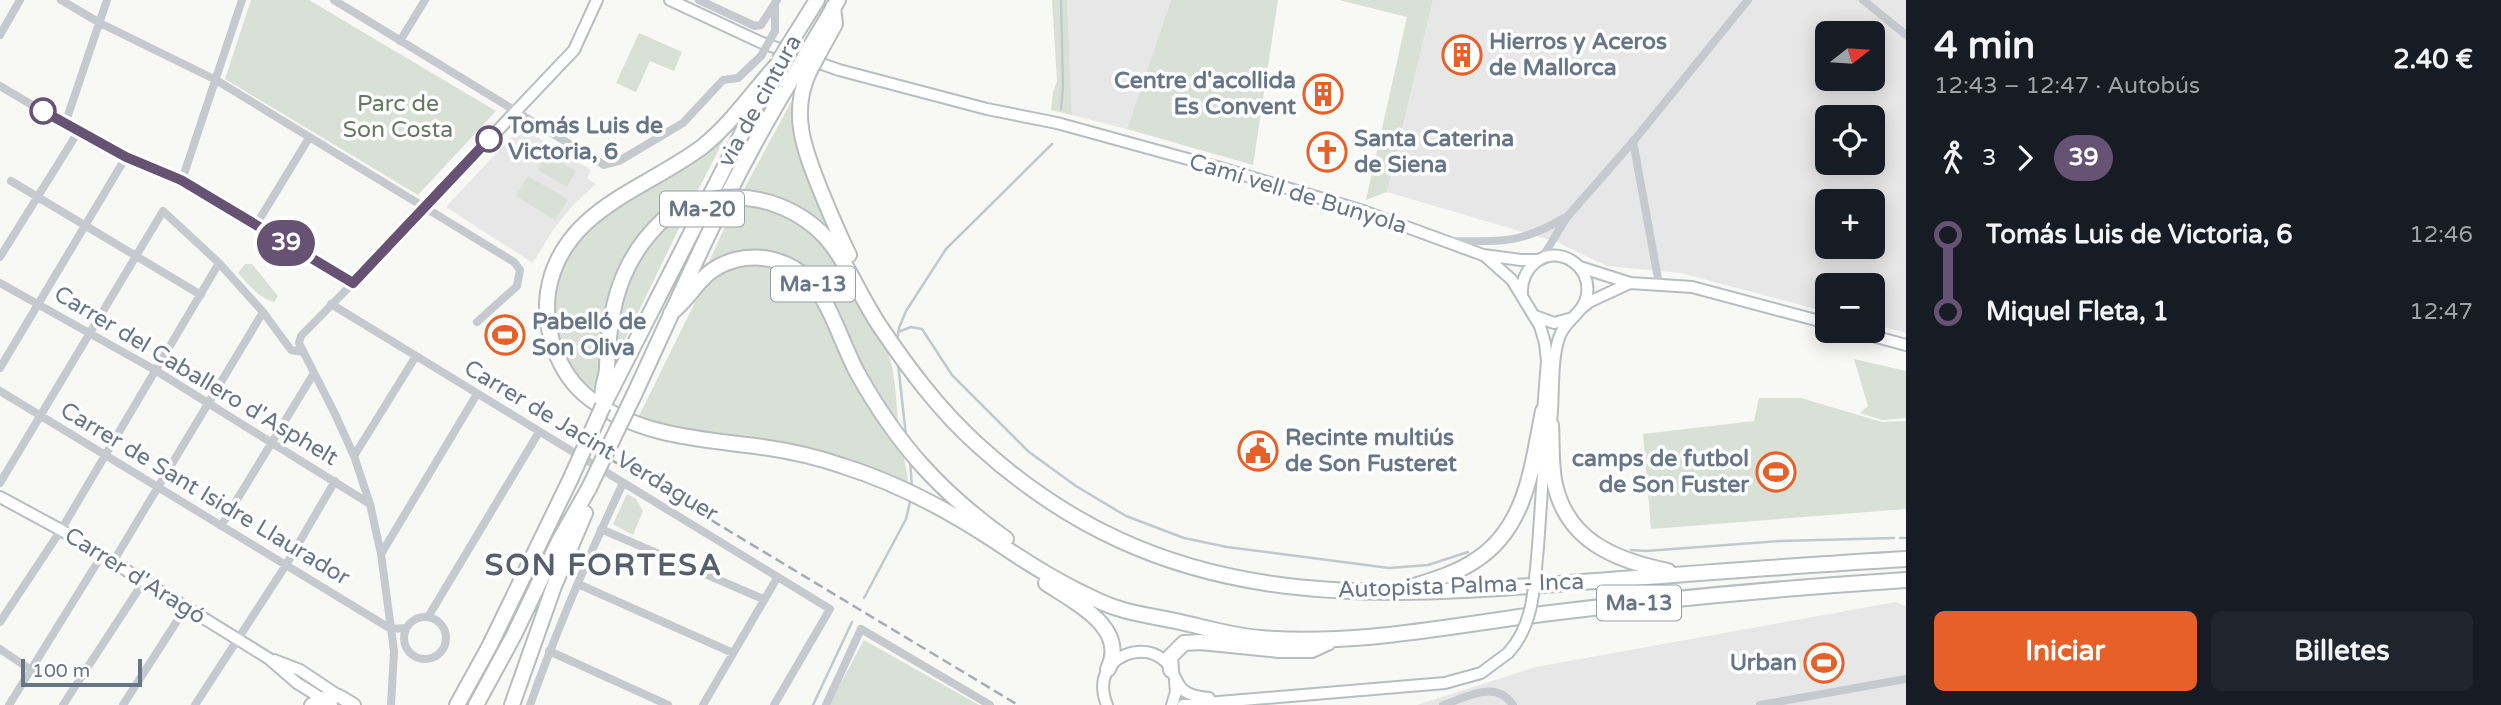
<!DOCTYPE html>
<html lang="es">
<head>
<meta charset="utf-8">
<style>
	:root { --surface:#171b24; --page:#20242c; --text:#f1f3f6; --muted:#9ea1a6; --accent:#e66027 }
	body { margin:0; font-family:"Varela Round",sans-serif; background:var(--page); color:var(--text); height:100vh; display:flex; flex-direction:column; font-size:26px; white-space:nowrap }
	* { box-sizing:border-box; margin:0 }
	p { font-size:23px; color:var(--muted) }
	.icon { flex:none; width:38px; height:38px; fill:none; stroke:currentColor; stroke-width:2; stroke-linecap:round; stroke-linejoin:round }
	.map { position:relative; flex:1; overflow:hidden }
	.side { display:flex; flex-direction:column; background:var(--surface); width:595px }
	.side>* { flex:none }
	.badge { padding:0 14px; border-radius:23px; font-size:24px; line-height:46px }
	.needle { width:46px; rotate:73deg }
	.fabs { position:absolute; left:1815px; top:21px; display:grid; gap:14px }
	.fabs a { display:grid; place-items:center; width:70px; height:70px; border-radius:10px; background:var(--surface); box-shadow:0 4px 18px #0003; font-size:35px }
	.scale { position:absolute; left:21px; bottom:18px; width:121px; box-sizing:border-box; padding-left:7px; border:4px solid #667687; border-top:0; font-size:19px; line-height:24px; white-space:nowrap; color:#667687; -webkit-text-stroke:5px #fff; paint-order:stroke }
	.map>.badge { position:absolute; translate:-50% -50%; box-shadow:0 0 0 4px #fff }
	.legs { display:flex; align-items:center; gap:10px; height:77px; padding:0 28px; font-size:23px }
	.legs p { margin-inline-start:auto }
	.overview { display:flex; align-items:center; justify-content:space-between; height:119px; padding:0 28px }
	h1 { font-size:38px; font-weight:800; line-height:52px }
	.cta { display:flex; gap:14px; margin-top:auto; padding:14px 28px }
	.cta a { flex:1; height:80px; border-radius:10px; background:var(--accent); color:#fff; font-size:28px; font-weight:800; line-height:80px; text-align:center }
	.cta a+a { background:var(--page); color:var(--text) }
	ul { padding:0 28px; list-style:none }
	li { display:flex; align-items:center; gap:24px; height:77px; font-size:26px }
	li i { display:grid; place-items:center; width:10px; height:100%; margin:0 9px; background:currentColor }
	li i::after { content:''; width:18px; height:18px; margin:-9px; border:5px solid; border-radius:50%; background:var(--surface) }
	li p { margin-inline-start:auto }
	li:first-child i { background:linear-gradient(#0000 50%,currentColor 0) }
	li:last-child i { background:linear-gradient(currentColor 50%,#0000 0) }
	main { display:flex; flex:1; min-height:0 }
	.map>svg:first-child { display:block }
	.built { fill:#e6e7e6; fill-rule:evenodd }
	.green { fill:#d9e0d6 }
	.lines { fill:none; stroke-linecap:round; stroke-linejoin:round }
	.stream { stroke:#c0c9ce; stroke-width:2.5 }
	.secondary-casing { stroke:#b8bdc2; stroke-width:14 }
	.primary-casing { stroke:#b9bdc1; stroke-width:16 }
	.highway-casing { stroke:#b8bcbf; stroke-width:18 }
	.street { stroke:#c6c9cd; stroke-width:8 }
	.secondary { stroke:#fff; stroke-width:10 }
	.primary { stroke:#fff; stroke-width:12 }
	.highway { stroke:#fff; stroke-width:14 }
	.rail { stroke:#a6acb2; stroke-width:2.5; stroke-dasharray:10 5; stroke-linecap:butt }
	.secondary-bridge-casing { stroke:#b8bdc2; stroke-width:14; stroke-linecap:butt }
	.highway-bridge-casing { stroke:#b8bcbf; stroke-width:18; stroke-linecap:butt }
	.street-bridge { stroke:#c6c9cd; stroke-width:8 }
	.secondary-bridge { stroke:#fff; stroke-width:10 }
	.highway-bridge { stroke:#fff; stroke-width:14 }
	.line-1-casing { stroke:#fff; stroke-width:16 }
	.line-1 { stroke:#665273; stroke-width:10 }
	.stop-1-dot { fill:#fff; stroke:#665273; stroke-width:3.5 }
	.labels { text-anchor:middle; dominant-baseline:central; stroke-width:7; stroke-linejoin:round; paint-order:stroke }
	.shield { fill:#fff; stroke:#949fab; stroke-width:2 }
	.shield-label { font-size:21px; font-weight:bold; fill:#667687 }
	.poi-label { font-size:23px; font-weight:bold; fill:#667687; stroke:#fff; text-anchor:start }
	.street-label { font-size:23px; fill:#667687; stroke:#fff }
	.park-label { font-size:23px; fill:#657961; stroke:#fff }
	.stop-label { font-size:23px; font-weight:bold; fill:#667687; stroke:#fff; text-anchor:start }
	.district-label { font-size:30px; font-weight:bold; letter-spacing:2px; fill:#55606c; stroke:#fff }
</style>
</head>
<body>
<main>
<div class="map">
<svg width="1906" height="705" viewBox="0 0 1906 705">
	<rect width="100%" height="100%" fill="#f8f8f5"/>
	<!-- built -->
	<path class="built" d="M 1067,0 L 1171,0 L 1127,129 L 1072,115 Z
		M 1433,0 L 1906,0 L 1906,333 L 1873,324 L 1872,285 L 1827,285 L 1827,312 L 1681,273 L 1607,266 L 1557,242 L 1387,192 ZM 1827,33 L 1872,33 L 1872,79 L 1827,79 ZM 1827,117 L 1872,117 L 1872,163 L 1827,163 ZM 1827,201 L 1872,201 L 1872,247 L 1827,247 Z
		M 519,129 L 524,129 L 591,170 L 587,178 L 596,184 L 573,205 L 553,230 L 533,263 L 446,207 Z
		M 1896,602 L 1906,606 L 1906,705 L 1417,705 L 1536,667 Z"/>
	<!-- green -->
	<path class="green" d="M 251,0 L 309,0 L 496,111 L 418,195 L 225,79 Z
		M 1052,0 L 1067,0 L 1072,115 L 1051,110 L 1053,92 L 1057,81 Z
		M 1171,0 L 1278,0 L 1253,165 L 1127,129 Z
		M 1339,0 L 1433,0 L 1387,192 L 1366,200 L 1407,17 Z
		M 639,33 L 682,52 L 674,71 L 650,61 L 636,92 L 616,83 Z
		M 791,102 L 812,184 L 829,229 C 803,208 777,194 743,191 Z
		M 728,132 L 695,196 C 639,212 610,271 603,325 C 600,351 604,369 591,393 C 585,386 578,380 573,373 C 548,338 547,286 570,250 C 580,233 598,222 613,210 L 613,207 Z
		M 547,154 L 576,171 L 567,187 L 538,170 Z
		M 528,176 L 568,199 L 555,220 L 516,196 Z
		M 735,205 C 810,206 835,259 865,317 C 873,330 885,344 890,359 C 896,378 896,407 899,428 L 891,418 L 846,339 L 786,258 L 706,268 Z
		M 686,214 L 614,362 L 612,332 L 620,298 L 643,251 L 667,225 Z
		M 245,264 L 252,264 L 278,296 L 274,302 C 259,298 248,284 238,273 Z
		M 755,265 C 782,267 800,279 815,301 L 850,375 L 887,436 L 904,458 L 909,485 L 662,427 L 638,418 L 700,292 L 721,274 L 733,268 Z
		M 1854,359 L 1906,371 L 1906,418 L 1882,420 L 1860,413 L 1868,406 Z
		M 1759,398 L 1801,398 L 1882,422 L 1906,421 L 1906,509 L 1651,529 L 1643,434 L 1754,421 Z
		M 627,494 L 636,499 L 643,511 L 633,535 L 613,524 Z
		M 864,640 L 979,705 L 829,705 Z"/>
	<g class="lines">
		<!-- stream -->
		<path class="stream" d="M 1061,0 L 1063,86 L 1061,109
			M 898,332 L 911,327 L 922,329 L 952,375 L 1029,452 L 1076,486 L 1126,516 L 1184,538 L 1227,547 L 1389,568 L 1428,565 L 1468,552
			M 897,342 L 899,328 L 906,311 L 946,249 L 1052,144
			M 898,363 L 906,436
			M 910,460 L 912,488
			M 1900,538 L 1906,538
			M 1631,550 L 1646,551 L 1781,541 L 1894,538
			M 864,598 L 906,519 L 911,498
			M 813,705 L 852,622"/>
		<!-- secondary casing -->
		<g class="secondary-casing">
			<path id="secondary" d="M 670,0 L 760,42 L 839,70 L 987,109 L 1057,123 L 1224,169 L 1363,211 L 1483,255 L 1521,260 L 1539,260
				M 1485,256 L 1512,280 L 1540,326 L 1545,343 L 1547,361 L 1543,411 L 1544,459 L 1538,547
				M 1580,267 L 1630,283 L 1692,287 L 1827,323
				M 353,283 L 574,50 L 597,0
				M 1522,294 C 1520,267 1547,245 1572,261 C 1583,268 1589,281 1587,294 C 1585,313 1564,320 1559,338 C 1550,365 1555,401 1550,430
				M 1583,307 L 1589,302 L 1630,283
				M 1535,316 L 1554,323 L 1569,319
				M 1854,331 L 1906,345
				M 0,497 L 61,530 L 268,658 L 297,683 L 332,705
				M 274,660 L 300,670 L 339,696
				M 1107,705 C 1103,695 1101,684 1106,673 C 1117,651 1148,644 1166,662 C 1174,671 1175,682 1183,690 C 1191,696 1199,697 1209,698
				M 1172,705 L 1176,692 L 1175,681
				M 1183,705 L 1445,683 L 1481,673 L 1508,653"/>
		</g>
		<!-- primary casing -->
		<g class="primary-casing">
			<path id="primary" d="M 311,705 L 322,699 L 339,696 L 354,705"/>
		</g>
		<!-- highway casing -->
		<g class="highway-casing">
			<path id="highway" d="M 790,43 L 817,0
				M 809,49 L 838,0
				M 819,53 L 835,24 L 833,7
				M 776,66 C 752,93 730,125 702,147 C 645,190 561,210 548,292 C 543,330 558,374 589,398 C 639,437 703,439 762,447 C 790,451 817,457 843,466 C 897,483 950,511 998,543 C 1023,560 1048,576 1076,590 C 1089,596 1103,604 1117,608 C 1137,615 1160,617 1180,622 C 1207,628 1233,636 1261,638 C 1355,646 1449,626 1542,614 C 1663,599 1784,588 1906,580
				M 809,72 C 790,113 804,149 820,189 C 829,211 838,233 849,255
				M 771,203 C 838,225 845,273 879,325 C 908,368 939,410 978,445 C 1163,614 1363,600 1595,581 C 1699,573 1802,565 1906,559
				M 671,313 C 696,293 699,270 735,260 C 761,253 790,261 809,280 C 830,301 843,347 858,374 C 897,444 940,492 1006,539
				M 634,395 C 685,285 733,172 798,69
				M 603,404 C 603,399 602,393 603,388 C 604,381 607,375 607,367 C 609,310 619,261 663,220
				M 603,406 L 768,82
				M 1551,425 C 1552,443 1551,462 1554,480 C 1565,540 1614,560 1668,571
				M 1046,583 C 1074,602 1129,628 1108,669
				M 1411,587 C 1433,580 1457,573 1476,560 C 1527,527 1532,465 1543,411
				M 1171,670 L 1170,657 L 1184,643 L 1200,642 L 1279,650 L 1312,650 L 1329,642
				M 322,705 L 322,699
				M 457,705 L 490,645 L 571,478
				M 476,705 L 514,635 L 559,541 L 589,488
				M 512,705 L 554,586 L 585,513"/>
		</g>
		<!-- street -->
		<path class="street" d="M 61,0 L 100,23 L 216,80 L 514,262 L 520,270 L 517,286 L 477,322
			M 334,0 L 604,165 L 619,161 L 683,123 L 723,80 L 738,78 L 761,56
			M 699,0 L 755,26 L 761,25 L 777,0
			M 1863,0 L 1906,35
			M 775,31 L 775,3
			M 0,35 L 20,0
			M 400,41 L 425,0
			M 0,86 L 78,132 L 126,157 L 182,180 L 353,283 L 301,336 L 299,343 L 335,414 L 354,456 L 370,504 L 381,554 L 394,651 L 391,705
			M 65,124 L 107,0
			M 1633,141 L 1659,284
			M 182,180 L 242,0
			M 11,181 L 201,295
			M 256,225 L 309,138
			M 1449,241 C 1498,242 1521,244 1564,218
			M 0,257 L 78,132
			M 1542,258 L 1567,217 L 1636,138 L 1748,0
			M 0,283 L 155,370 L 370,504
			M 331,304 L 830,609 L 774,705
			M 0,368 L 126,157
			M 0,391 L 391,629 L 406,628
			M 354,456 L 416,356
			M 0,483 L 163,211 L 219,263 L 263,312 L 291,350 L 303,352
			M 221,526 L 314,373
			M 601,529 L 763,599
			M 381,554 L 477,394
			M 113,562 L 263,312
			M 578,584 L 733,653
			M 428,617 L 539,432
			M404 638a21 21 0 1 1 42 0a21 21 0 1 1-42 0Z
			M 0,622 L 61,530 L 219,263
			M 0,649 L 31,670
			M 549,651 L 668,705
			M 9,705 L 102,555
			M 63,705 L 144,581
			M 123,705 L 186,607
			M 195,705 L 286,565 L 335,481
			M 530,705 C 557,629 589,555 623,483
			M 703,705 L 777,578
			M 826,705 L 861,629 L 990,705
			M 1443,705 C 1468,697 1495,679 1513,705
			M 1760,705 L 1906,679"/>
		<!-- secondary -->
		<use href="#secondary" class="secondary"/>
		<!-- primary -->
		<use href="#primary" class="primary"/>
		<!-- highway -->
		<use href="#highway" class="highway"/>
		<!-- rail -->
		<path class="rail" d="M 570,435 L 1018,705"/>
		<!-- secondary-bridge casing -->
		<g class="secondary-bridge-casing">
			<path id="secondary-bridge" d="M 1508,653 C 1535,624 1534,584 1538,547"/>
		</g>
		<!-- highway-bridge casing -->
		<g class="highway-bridge-casing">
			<path id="highway-bridge" d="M 779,61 L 790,43
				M 798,69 L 809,49
				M 809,72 L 819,53
				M 663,220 C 697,199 732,191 771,203
				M 571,478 L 603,406
				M 589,488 L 634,395"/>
		</g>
		<!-- street-bridge -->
		<path class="street-bridge" d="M 761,56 L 775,31"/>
		<!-- secondary-bridge -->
		<use href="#secondary-bridge" class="secondary-bridge"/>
		<!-- highway-bridge -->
		<use href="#highway-bridge" class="highway-bridge"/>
	</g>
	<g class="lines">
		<!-- line-1 casing -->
		<g class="line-1-casing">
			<path id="line-1" d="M 43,111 L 126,157 L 181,180 L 353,283 L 489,139"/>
		</g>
		<!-- line-1 -->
		<use href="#line-1" class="line-1"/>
	</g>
	<!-- icons -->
	<defs>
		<g id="building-ring" transform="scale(2.0125)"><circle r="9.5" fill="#fff" stroke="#e66027" stroke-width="1.5"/><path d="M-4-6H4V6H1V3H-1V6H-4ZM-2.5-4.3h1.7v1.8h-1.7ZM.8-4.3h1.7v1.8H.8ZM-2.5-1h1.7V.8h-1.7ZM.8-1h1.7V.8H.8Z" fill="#e66027"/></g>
		<g id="church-ring" transform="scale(2.0125)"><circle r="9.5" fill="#fff" stroke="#e66027" stroke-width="1.5"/><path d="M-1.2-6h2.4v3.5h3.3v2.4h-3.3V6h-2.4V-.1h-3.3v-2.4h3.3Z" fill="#e66027"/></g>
		<g id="stadium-ring" transform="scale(2.0125)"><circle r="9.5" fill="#fff" stroke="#e66027" stroke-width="1.5"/><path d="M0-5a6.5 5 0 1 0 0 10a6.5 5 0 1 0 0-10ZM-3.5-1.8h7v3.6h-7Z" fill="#e66027"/></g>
		<g id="civic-ring" transform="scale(2.0125)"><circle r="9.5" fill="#fff" stroke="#e66027" stroke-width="1.5"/><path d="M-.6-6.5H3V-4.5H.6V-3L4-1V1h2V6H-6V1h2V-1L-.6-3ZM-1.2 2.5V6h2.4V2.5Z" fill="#e66027"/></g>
	</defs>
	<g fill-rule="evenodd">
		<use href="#building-ring" x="1462" y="55"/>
		<use href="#building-ring" x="1323" y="94"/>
		<use href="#church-ring" x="1327" y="152"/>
		<use href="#stadium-ring" x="505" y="335"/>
		<use href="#civic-ring" x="1258" y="451"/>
		<use href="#stadium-ring" x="1776" y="472"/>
		<use href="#stadium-ring" x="1824" y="663"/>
	</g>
	<!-- markers -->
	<g class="stop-1-dot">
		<circle cx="43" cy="111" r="12"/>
		<circle cx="489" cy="139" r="12"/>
	</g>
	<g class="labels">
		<!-- shield labels -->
		<g class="shield">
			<rect x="660" y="191.5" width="84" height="35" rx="5"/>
			<rect x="771" y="266.5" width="84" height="35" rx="5"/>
			<rect x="1597" y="585.5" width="84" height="35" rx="5"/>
		</g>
		<g class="shield-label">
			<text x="702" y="209">Ma-20</text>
			<text x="813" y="284">Ma-13</text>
			<text x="1639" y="603">Ma-13</text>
		</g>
		<!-- poi labels -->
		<g class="poi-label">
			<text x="1489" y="42">Hierros y Aceros<tspan x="1489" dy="26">de Mallorca</tspan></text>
			<text x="1296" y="81" text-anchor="end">Centre d'acollida<tspan x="1296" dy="26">Es Convent</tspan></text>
			<text x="1354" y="139">Santa Caterina<tspan x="1354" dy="26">de Siena</tspan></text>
			<text x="532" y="322">Pabelló de<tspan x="532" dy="26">Son Oliva</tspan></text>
			<text x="1285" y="438">Recinte multiús<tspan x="1285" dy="26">de Son Fusteret</tspan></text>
			<text x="1749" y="459" text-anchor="end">camps de futbol<tspan x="1749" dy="26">de Son Fuster</tspan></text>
			<text x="1797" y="663" text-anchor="end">Urban</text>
		</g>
		<!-- street labels -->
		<g class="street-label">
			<text transform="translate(760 101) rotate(-61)">via de cintura</text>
			<text transform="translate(1298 194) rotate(17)">Camí vell de Bunyola</text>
			<text transform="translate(196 376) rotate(31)">Carrer del Caballero d'Asphelt</text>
			<text transform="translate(591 441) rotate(31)">Carrer de Jacint Verdaguer</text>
			<text transform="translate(205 494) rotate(31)">Carrer de Sant Isidre Llaurador</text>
			<text transform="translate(135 576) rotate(32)">Carrer d'Aragó</text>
			<text transform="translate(1461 586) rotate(-2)">Autopista Palma - Inca</text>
		</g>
		<!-- park labels -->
		<g class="park-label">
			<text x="398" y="104">Parc de<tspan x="398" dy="26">Son Costa</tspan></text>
		</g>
		<!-- stop labels -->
		<g class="stop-label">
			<text x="508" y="126">Tomás Luis de<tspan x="508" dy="26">Victoria, 6</tspan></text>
		</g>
		<!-- district labels -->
		<g class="district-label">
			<text x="604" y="565">SON FORTESA</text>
		</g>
	</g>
</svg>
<div class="fabs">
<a><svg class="needle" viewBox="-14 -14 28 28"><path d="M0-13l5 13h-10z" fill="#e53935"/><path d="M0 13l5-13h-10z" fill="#9ea1a6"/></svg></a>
<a><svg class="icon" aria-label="locate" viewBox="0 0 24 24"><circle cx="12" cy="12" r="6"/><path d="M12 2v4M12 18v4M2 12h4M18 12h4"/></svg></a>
<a>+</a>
<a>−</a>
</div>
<div class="scale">100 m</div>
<b class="badge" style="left:286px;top:243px;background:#665273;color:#fff">39</b>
</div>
<section class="side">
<div class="overview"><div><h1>4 min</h1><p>12:43 – 12:47 · Autobús</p></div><b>2.40 €</b></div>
<div class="legs"><svg class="icon" aria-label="walk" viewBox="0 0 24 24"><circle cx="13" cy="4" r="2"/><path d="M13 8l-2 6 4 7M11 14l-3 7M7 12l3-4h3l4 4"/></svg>3<svg class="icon" aria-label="forward" viewBox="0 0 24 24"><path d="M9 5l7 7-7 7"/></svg><b class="badge" style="background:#665273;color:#fff">39</b></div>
<ul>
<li><i style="color:#665273"></i><b>Tomás Luis de Victoria, 6</b><p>12:46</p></li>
<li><i style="color:#665273"></i><b>Miquel Fleta, 1</b><p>12:47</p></li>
</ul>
<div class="cta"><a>Iniciar</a><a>Billetes</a></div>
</section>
</main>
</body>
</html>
